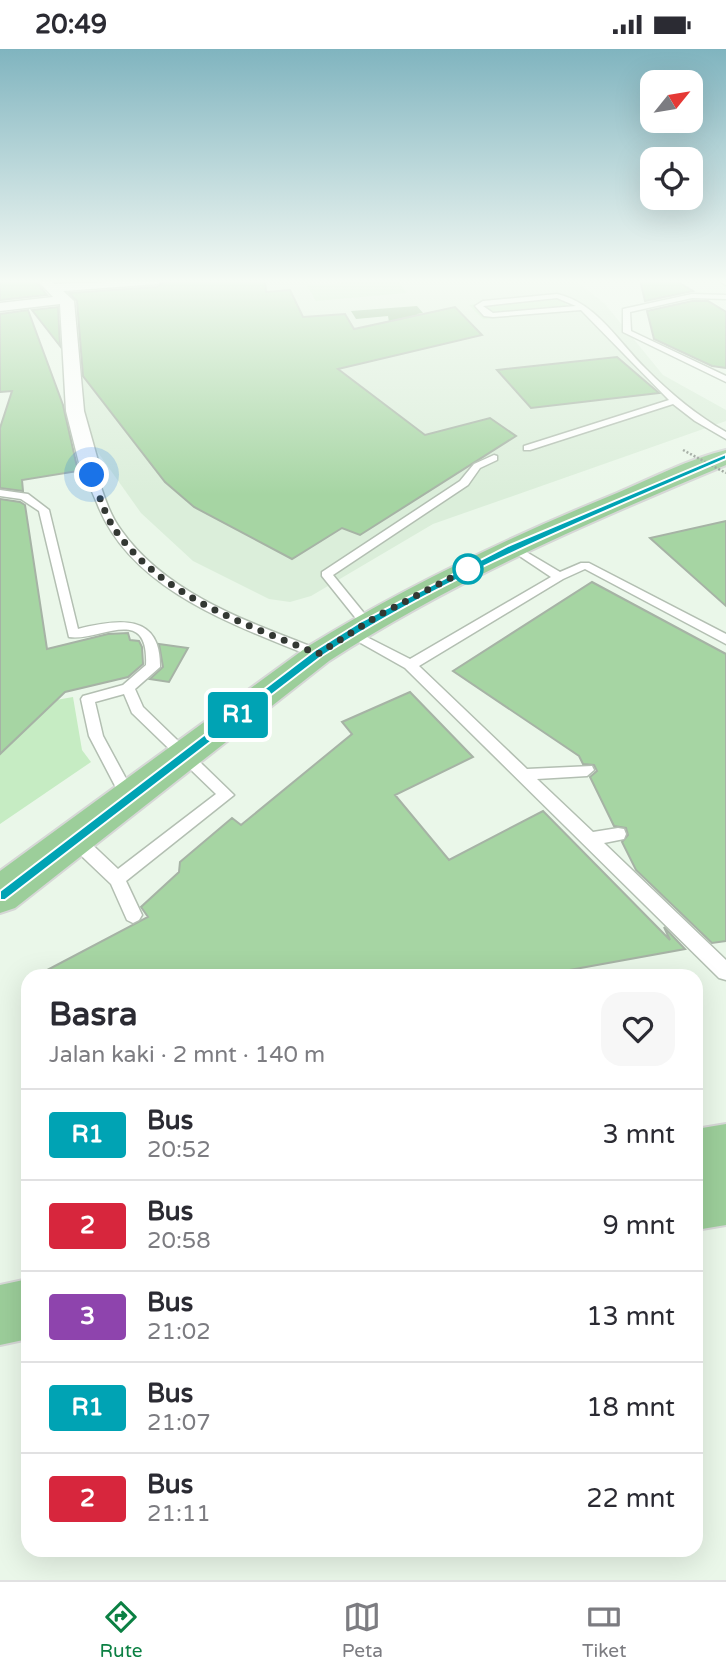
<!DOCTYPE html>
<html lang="id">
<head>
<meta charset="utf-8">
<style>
	:root { --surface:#fff; --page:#f7f7f7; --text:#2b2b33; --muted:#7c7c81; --line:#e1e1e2; --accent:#0b8043 }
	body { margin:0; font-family:"Varela Round",sans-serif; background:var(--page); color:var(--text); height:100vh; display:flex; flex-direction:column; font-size:26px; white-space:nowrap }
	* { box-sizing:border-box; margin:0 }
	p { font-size:23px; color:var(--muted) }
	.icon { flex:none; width:38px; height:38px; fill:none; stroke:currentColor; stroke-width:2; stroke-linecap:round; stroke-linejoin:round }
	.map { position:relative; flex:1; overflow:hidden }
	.details { position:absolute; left:21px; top:920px; width:682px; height:588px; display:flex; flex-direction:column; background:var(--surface); border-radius:21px; box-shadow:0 7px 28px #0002 }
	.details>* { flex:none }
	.badge { padding:0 14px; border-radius:5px; font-size:24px; line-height:46px }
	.needle { width:46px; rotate:60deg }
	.fabs { position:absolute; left:640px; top:21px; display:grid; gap:14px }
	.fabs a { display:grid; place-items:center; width:63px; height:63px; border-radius:14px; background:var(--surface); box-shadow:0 7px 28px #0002; font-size:35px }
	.you { position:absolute; width:35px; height:35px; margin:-18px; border:5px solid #fff; border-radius:50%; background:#1a73e8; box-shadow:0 0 0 10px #1a73e833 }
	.map>.badge { position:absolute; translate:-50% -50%; box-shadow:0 0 0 4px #fff }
	.round { display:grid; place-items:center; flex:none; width:74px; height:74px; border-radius:21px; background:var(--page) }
	.summary { display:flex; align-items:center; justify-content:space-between; height:119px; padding:0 28px }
	h1 { font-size:33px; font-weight:700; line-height:52px }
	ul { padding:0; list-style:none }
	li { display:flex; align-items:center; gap:21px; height:91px; padding:0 28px; border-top:2px solid var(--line) }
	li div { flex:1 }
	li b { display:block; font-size:26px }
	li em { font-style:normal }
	li .badge { min-width:77px; font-weight:700; text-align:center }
	.status { display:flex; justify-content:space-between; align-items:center; height:49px; padding:0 35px; background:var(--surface); direction:ltr }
	.status svg { height:19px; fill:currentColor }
	.tabs { display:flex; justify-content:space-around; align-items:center; height:98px; border-top:2px solid var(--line); background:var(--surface); font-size:19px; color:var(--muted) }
	.tabs a { display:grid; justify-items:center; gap:4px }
	.tabs .active { color:var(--accent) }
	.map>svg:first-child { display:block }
	.built { fill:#dbeeda }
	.green { fill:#c6ecc3 }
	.water { fill:#85b382 }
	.building { fill:#a6d5a3; stroke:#a6b3a5; stroke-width:2 }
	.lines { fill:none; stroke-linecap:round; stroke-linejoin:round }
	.service-casing { stroke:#b3bfb2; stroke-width:3 }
	.minor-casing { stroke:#b3bfb2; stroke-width:3 }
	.primary-casing { stroke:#d6d7d6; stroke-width:4 }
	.service { fill:#fff; fill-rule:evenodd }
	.minor { fill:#fff; fill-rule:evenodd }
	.primary { fill:#9cce9a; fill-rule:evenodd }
	.path-bridge { stroke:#959e95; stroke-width:2.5; stroke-dasharray:2 2; stroke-linecap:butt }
	.line { fill:#00a3b4; stroke:#fff; stroke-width:2 }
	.walk { stroke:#333833; stroke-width:7; stroke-dasharray:0 12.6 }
	.stop-dot { fill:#fff; stroke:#00a3b4; stroke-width:3.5 }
</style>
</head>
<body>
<div class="status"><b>20:49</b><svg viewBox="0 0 49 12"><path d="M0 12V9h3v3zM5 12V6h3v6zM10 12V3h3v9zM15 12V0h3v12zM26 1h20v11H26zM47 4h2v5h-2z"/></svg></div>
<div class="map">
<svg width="726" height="1531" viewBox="0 0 726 1531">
	<rect width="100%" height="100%" fill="#eaf7e9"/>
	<!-- built -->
	<path class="built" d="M 173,231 L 575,231 L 605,255 L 663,326 L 726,361 L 726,372 L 433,475 L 311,547 L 290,553 L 269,550 L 193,512 L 141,464 L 82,381 L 70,251 L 57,240 Z"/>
	<!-- green -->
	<path class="green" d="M 376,231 L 396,231 L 407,244 L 316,252 L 307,237 Z
		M 558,248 L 574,262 L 483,270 L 469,256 Z
		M 73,648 L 82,701 L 91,713 L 0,775 L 0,701 L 6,699 L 56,651 Z"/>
	<!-- water -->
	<path class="water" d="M 417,257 L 423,264 L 417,265 L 420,267 L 389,273 L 388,267 L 356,270 L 351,262 Z"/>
	<!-- building -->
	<path class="building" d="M 0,231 L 34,231 L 47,246 L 0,251 Z
		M 167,231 L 265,231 L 266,243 L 290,241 L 303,268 L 345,265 L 354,280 L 455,258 L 482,286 L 338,320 L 425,386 L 490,369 L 516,387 L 360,486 L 342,479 L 292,510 L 194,458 L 165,433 L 83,327 L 77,252 L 69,244 L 157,238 Z
		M 640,231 L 675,231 L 693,242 L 645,252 Z
		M 692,252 L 708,252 L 726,263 L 726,319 L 712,317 L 654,290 L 647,262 Z
		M 58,258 L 60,297 L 32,261 Z
		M 28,261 L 63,356 L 78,422 L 22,431 L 23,442 L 0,439 L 0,379 L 12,342 L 0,343 L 0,265 Z
		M 617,308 L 659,344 L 531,359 L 497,321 Z
		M 0,450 L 20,453 L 25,456 L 47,600 L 108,585 L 128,584 L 130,591 L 139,592 L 142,598 L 143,615 L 128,628 L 65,643 L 0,705 Z
		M 726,472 L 726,557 L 650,489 Z
		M 592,533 L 726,605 L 726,892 L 712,894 L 636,821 L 622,793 L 628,786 L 626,779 L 614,777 L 590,728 L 597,722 L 594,716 L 583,715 L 579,707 L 453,622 Z
		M 159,595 L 188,599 L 169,633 L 150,630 L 163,618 Z
		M 410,643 L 473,708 L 395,746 L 449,811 L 543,762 L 670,891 L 664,878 L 685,900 L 531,928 L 34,928 L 148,868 L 141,858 L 179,823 L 180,813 L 232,769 L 241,776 L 352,685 L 342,673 Z"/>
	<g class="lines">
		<!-- service casing -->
		<g class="service-casing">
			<path id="service" d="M 718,231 L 725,231 L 726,236 Z
				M 557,245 C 596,253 619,294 646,320 C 670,344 696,366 726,383 L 726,390 L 695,372 L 673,355 L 530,401 L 524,401 L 524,397 L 669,351 L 581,261 L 493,268 L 484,267 L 475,257 L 483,252 ZM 557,249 L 576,257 L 493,264 L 483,257 Z
				M 692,245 L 726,246 L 726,250 L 692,249 L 630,263 L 631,282 L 726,327 L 726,333 L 623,283 L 623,260 Z
				M 494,406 L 497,407 L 497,411 L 480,419 L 468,436 L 333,526 L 372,574 L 370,577 L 362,577 L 322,527 L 322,523 L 460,432 L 474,415 Z
				M 88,424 L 97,426 C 103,444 109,465 121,481 C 167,546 251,574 323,602 L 323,608 L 313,608 C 235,576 130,541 97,454 C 93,445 87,433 88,424 Z
				M 0,441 L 28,445 L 49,461 L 78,580 C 118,570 161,564 160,618 L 135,640 L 143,658 L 234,746 L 126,832 L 142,866 L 139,871 L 133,874 L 127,871 L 111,835 L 69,795 L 67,790 L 69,785 L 81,785 L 118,820 L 216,745 L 132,664 L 124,645 L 95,653 L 103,687 L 137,750 L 129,756 L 124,754 L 89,687 L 81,650 L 83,647 L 123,636 L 146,616 C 149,554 99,593 69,588 L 39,462 L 21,450 L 0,447 Z
				M 513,495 L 560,523 L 581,514 L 589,514 L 726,585 L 726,595 L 585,520 L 563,530 L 419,617 L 527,720 L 592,717 L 594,721 L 587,727 L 537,730 L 593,783 L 618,779 L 624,780 L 626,785 L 624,790 L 604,794 L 726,911 L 726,931 L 719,929 L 405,619 L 343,584 L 345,581 L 353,581 L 410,610 L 551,528 L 509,500 L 507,498 Z"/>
		</g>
		<!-- minor casing -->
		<g class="minor-casing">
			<path id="minor" d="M 37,231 L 51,231 L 54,235 L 164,231 L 157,235 L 63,242 L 74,252 L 84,362 L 102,426 L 99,430 L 85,430 L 82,426 L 66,362 L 60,255 L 0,262 L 0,254 L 53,248 Z"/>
		</g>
		<!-- primary casing -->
		<g class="primary-casing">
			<path id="primary" d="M 726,401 L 726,416 C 589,473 454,531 329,612 L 15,859 L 0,864 L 0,822 L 307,598 C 406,537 509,488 617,444 C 652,429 689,410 726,401 Z
				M 726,1075 L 726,1176 L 696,1181 L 696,1080 Z
				M 28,1230 L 28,1290 L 0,1296 L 0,1236 Z"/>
		</g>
		<!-- service -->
		<use href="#service" class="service"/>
		<!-- minor -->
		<use href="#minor" class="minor"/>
		<!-- primary -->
		<use href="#primary" class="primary"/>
		<!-- path-bridge -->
		<path class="path-bridge" d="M 683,401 L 726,424"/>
	</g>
	<!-- sky -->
	<linearGradient id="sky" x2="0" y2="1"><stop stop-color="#80b4bf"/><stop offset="0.52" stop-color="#f6fbf5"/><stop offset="1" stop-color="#f6fbf5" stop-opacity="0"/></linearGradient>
	<rect width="726" height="446" fill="url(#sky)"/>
	<!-- line -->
	<path class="line" d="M 726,405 L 726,410 C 590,469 449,525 322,607 L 5,851 L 0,851 L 0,842 L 314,602 L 362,572 L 510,496 Z"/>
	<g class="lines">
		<!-- walk -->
		<path class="walk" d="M 92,426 C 99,446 105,468 118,485 C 165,549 248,576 318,605 L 379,566 L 468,520"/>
	</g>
	<!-- markers -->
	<circle class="stop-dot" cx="468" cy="520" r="14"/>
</svg>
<div class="fabs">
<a><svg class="needle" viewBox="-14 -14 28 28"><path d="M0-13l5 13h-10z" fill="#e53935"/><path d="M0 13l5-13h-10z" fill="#7c7c81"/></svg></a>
<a><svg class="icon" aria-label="locate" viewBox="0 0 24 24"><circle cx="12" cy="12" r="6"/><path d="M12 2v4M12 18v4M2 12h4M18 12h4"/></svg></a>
</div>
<div class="you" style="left:92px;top:426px"></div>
<b class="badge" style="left:238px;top:666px;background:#00a3b4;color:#fff">R1</b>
<section class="details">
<div class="summary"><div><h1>Basra</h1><p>Jalan kaki · 2 mnt · 140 m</p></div><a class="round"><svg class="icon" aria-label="heart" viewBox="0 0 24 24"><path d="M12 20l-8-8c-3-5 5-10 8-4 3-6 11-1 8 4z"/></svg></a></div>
<ul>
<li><span class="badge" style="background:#00a3b4;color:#fff">R1</span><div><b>Bus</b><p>20:52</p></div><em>3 mnt</em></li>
<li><span class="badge" style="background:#d7263d;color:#fff">2</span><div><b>Bus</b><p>20:58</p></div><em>9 mnt</em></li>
<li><span class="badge" style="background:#8e44ad;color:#fff">3</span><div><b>Bus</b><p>21:02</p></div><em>13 mnt</em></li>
<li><span class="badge" style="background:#00a3b4;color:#fff">R1</span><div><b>Bus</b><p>21:07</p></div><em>18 mnt</em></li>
<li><span class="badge" style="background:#d7263d;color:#fff">2</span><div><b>Bus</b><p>21:11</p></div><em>22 mnt</em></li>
</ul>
</section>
</div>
<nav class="tabs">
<a class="active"><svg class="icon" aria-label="directions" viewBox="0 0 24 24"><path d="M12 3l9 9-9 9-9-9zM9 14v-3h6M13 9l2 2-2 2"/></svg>Rute</a>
<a><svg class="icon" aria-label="map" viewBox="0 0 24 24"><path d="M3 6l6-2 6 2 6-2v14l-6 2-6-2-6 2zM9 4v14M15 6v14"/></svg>Peta</a>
<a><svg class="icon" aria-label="tickets" viewBox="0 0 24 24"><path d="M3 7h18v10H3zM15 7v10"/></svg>Tiket</a>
</nav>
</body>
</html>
